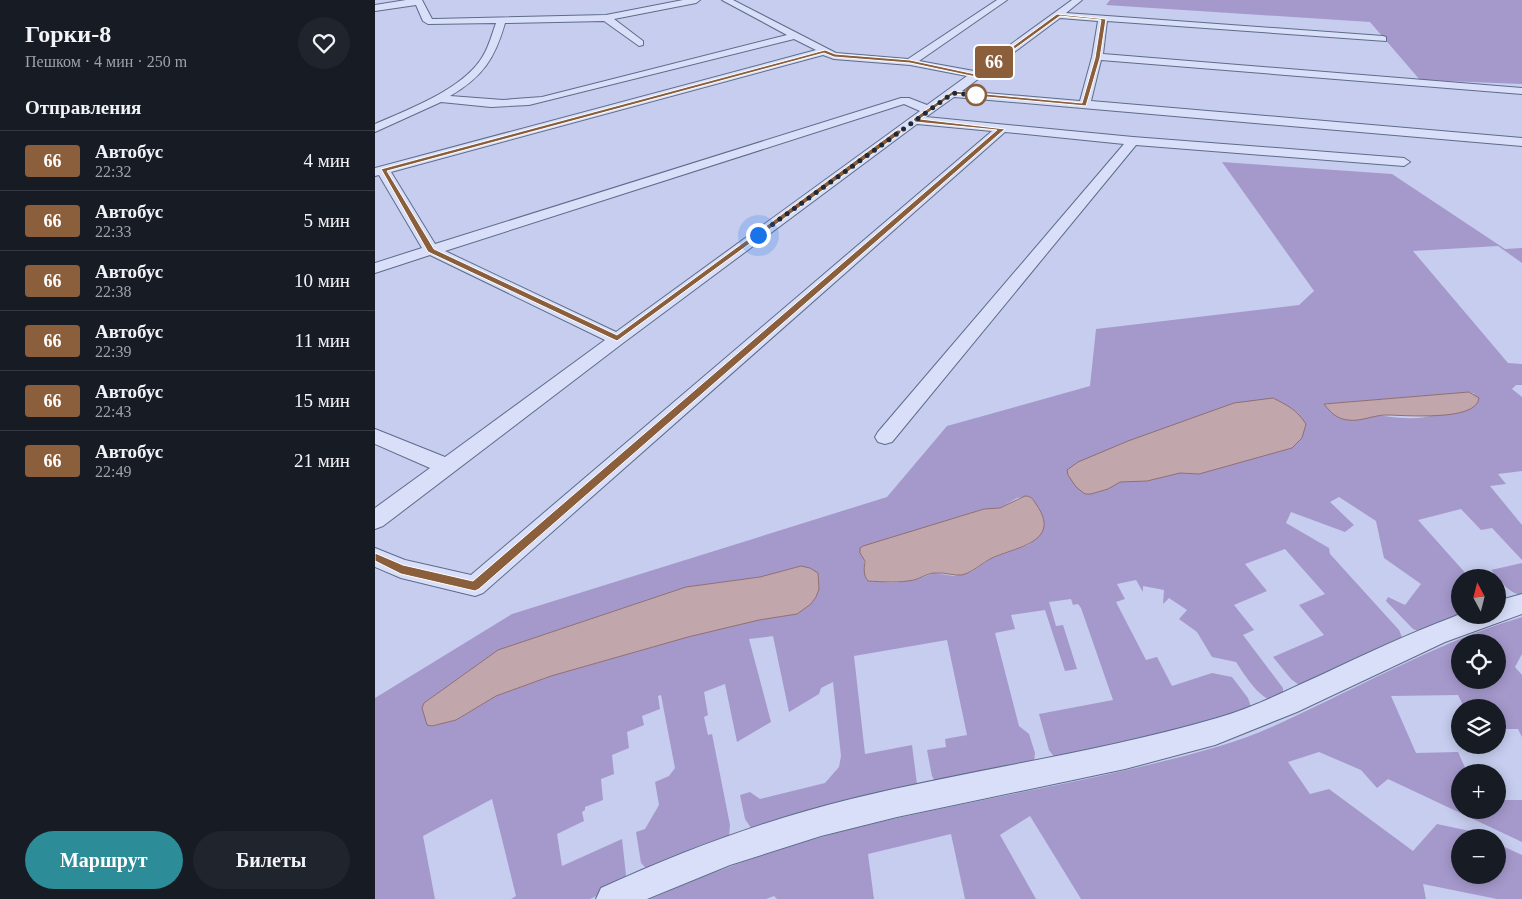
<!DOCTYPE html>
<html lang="ru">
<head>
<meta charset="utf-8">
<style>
	:root { --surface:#171b24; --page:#20242c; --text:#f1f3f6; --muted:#9ea1a6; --line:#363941; --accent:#2c8c97 }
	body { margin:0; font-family:"Times New Roman",serif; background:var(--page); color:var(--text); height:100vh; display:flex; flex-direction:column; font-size:19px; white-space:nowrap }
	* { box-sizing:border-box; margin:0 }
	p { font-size:16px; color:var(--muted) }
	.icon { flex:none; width:28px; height:28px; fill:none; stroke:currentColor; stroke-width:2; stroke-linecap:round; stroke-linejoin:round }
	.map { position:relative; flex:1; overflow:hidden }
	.details { display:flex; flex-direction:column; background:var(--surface); width:375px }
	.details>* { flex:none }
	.badge { padding:0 10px; border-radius:4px; font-size:18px; line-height:32px }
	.needle { width:32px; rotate:353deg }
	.fabs { position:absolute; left:1076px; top:569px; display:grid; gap:10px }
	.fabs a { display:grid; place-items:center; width:55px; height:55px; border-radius:50%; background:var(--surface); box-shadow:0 2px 12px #0003; font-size:25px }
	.you { position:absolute; width:25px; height:25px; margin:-12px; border:4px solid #fff; border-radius:50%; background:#1a73e8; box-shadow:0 0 0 8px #1a73e833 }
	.map>.badge { position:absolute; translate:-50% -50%; box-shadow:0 0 0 2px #fff }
	h2 { padding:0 25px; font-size:19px; line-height:45px }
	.round { display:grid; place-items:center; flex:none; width:52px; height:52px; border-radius:26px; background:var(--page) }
	.headline { display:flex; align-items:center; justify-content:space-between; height:85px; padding:0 25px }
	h1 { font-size:24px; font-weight:600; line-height:38px }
	.primary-button { display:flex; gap:10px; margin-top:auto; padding:10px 25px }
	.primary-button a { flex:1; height:58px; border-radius:30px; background:var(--accent); color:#fff; font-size:20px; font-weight:600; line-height:58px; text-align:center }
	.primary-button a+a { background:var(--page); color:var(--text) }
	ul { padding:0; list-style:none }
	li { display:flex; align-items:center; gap:15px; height:60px; padding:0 25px; border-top:1px solid var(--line) }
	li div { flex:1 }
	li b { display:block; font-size:19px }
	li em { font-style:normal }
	li .badge { min-width:55px; font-weight:700; text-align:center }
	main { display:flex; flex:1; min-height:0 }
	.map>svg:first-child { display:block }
	.green { fill:#a599cc; fill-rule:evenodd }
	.water { fill:#c1a7ac; stroke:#906e72 }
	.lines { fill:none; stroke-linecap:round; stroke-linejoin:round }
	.minor-casing { stroke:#5c6c89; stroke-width:2 }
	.minor { fill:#d9dff9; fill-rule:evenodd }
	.line { fill:#8b5e3c; stroke:#fff }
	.walk { stroke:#1f2a39; stroke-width:5; stroke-dasharray:0 9 }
	.stop-dot { fill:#fff; stroke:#8b5e3c; stroke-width:2.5 }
</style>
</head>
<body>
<main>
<section class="details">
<div class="headline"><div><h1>Горки-8</h1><p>Пешком · 4 мин · 250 m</p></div><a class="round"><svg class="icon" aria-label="heart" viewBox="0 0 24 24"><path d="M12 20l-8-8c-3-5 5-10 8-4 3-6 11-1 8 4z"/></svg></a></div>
<h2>Отправления</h2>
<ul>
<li><span class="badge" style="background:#8b5e3c;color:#fff">66</span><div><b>Автобус</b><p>22:32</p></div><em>4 мин</em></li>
<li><span class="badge" style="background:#8b5e3c;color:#fff">66</span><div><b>Автобус</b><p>22:33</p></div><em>5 мин</em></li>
<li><span class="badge" style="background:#8b5e3c;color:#fff">66</span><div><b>Автобус</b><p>22:38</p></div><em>10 мин</em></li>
<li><span class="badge" style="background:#8b5e3c;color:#fff">66</span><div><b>Автобус</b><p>22:39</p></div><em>11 мин</em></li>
<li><span class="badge" style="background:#8b5e3c;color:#fff">66</span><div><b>Автобус</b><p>22:43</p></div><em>15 мин</em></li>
<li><span class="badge" style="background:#8b5e3c;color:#fff">66</span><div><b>Автобус</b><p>22:49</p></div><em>21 мин</em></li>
</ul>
<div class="primary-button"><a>Маршрут</a><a>Билеты</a></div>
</section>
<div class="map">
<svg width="1147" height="899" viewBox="0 0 1147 899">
	<rect width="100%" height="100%" fill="#c6cdee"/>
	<!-- green -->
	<path class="green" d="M 735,0 L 1147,0 L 1147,84 L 1045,80 L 995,22 L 731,5 Z
		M 847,162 L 1017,174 L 1130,249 L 1147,248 L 1147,263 L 1123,246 L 1038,251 L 1133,363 L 1147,364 L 1147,385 L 1141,385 L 1137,389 L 1147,397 L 1147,471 L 1123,474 L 1131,484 L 1115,486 L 1147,525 L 1147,560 L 1117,528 L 1106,530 L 1086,509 L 1043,520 L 1093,576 L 1104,574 L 1107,577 L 1085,578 L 1085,615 L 1046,632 L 1038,629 L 1011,601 L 1013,597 L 1030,605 L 1046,584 L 1009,558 L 1001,521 L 964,497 L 955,502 L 979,525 L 970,532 L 916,512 L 911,523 L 954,548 L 955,554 L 1024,630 L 1027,637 L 1026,640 L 929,685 L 924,685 L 916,679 L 898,657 L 949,635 L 924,605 L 950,594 L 910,549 L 870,564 L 892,591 L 859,605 L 879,630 L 868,635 L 908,688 L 908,693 C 905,695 901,698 898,699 C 886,702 867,671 861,662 L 837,657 L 822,632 L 804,619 L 812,610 L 794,598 L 788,604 L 789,590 L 768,586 L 768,592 L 761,580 L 742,584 L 750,599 L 741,602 L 771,660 L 782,657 L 797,686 L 837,673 L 857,677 L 873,698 L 876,707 L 837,724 L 680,758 L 674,750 L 664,714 L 738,700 L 706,608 L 703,604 L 698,605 L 696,599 L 674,602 L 681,626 L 688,625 L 702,669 L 690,671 L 670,610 L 636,615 L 640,629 L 620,633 L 644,726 L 654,734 L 660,753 L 659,762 L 561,783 L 557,776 L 552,750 L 571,747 L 570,739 L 592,735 L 572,640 L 479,656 L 490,754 L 537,745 L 542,784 L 376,828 L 370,819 L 365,795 L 375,792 L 385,799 L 450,783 L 464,767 L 466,756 L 458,682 L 446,688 L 444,694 L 414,712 L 398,636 L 374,639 L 396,722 L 362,742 L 350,684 L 329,692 L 333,715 L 329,717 L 333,735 L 337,734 L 355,825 L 354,836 L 272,869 L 266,863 L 261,832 L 270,829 L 284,805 L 280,782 L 294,776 L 300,768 L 286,695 L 283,696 L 285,709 L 267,716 L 269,725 L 252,732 L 254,748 L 237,755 L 239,774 L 226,779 L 228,800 L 210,807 L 210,810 L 207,812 L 209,821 L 182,834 L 187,866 L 247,839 L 251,875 L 249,880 L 241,887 L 215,899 L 136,899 L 141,896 L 117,799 L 48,836 L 60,899 L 0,899 L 0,698 L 137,614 L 512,497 L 572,426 L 715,386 L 721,329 L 924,305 L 939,291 ZM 1094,392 L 1100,394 C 1086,401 1072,410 1058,415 C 1029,425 979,409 949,404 ZM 898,398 L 923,413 L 927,438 L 917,448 L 824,474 L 805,473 L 772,481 L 745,482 L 733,489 L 716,494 ZM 654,496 L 664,508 L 657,542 L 653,545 L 617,558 L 596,572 L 579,576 L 559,573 L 540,580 L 518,583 L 493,581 L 489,569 L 489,558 L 554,526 L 608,509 L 625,508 L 642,498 ZM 426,566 L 435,568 L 443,573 L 444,589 L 441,597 L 436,604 L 422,614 L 384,620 L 313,637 L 176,676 L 121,696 L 81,720 L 57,726 L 52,725 L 49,703 L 123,650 L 311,587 L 385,577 Z
		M 1147,563 L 1147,595 C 1134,594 1125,580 1116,570 Z
		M 1147,617 L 1147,654 L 1140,667 L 1147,675 L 1147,737 L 1143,729 L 1123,729 L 1122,708 L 1089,707 L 1083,695 L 1016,696 L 1041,753 L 1083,752 L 1092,772 L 1085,772 L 1085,810 L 1122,810 L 1123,800 L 1147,800 L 1147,842 L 1013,779 L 1002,788 L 986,770 L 944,752 L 913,762 L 935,794 L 954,789 L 1038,851 L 1062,824 L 1095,831 L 1109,837 L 1085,838 L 1085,875 L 1122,875 L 1123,844 L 1147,855 L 1147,899 L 1122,899 L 1048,884 L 1051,899 L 706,899 L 655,816 L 625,835 L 661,899 L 590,899 L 576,834 L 493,854 L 499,899 L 402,899 L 399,896 L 391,899 L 275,899 C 341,870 409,846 480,828 C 601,798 725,781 845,746 C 884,735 920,716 956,699 C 1018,669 1080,637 1147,617 ZM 1085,642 L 1122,642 L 1122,680 L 1085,680 Z"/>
	<!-- water -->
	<path class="water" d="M 1094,392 L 1104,398 C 1102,422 1029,415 1011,415 C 999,415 985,422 973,420 C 962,419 956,413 949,404 Z
		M 898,398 C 912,405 922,410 931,424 L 927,438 L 917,448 L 824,474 L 805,473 L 772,481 L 745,482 L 733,489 L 716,494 L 710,494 L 701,487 L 693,475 L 692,470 L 703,462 L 753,441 L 859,403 Z
		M 650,496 C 656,496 658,499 661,504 C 688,542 641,547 617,558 C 607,563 598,572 587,575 C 578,576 570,572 560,573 C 553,573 546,578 539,580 C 523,583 509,582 493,581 C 488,575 489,568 490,561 L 485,553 L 485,548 L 488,546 L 609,509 L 625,508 Z
		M 426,566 L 435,568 L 443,573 L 444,589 L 441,597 L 436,604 L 422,614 L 384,620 L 313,637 L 176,676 L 121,696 L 81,720 L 57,726 L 52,725 L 47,708 L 49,703 L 123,650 L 311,587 L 385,577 Z"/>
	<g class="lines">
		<!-- minor casing -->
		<g class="minor-casing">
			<path id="minor" d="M 31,0 L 47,0 L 57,19 L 59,19 L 231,15 L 308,0 L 325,0 L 321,3 L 239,19 L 268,41 L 268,45 L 264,46 L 229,21 L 130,23 C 120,58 108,77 75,96 L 128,100 L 167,97 L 412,35 L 347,0 L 358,0 L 461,53 L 533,59 L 622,0 L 632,0 L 544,61 L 599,71 L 697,0 L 707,0 L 691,13 L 1008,36 L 1011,37 L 1011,41 L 732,21 L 728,54 L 1147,88 L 1147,94 L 726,60 L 716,101 L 1147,138 L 1147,146 L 579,97 L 551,117 L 758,137 L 1029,158 L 1035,162 L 1029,166 L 761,145 L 517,442 L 510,444 L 503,442 L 500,437 L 503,432 L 749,144 L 630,132 L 108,593 L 100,596 L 26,578 L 0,567 L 0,548 L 30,560 L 96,575 L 617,131 L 542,124 L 248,343 L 8,526 L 0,529 L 0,508 L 55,468 L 0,444 L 0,429 L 70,457 L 230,340 L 55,255 L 0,273 L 0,263 L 47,248 L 4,175 L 0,176 L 0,168 L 441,50 L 419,39 L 154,105 L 116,107 L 66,102 L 0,132 L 0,124 C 34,109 89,89 108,56 C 114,46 117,34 121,23 L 53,24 L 48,21 L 41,5 L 0,11 L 0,5 ZM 685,18 L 723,21 L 717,57 L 705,101 L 587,91 ZM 448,55 L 459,59 L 535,65 L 592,76 L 552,105 L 534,98 L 526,98 L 60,244 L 16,172 ZM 529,104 L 545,111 L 241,332 L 70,251 Z
				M 1147,594 L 1147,614 L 1070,642 L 922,712 L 840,745 L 750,769 L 522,817 L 446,836 L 355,865 L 272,899 L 221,899 L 226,888 C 307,851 390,820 476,799 C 598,769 722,753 842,718 C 878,708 912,690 946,675 C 990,654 1033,634 1078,617 L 1085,614 L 1122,615 L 1122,601 Z"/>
		</g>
		<!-- minor -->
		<use href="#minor" class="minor"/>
	</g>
	<!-- line -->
	<path class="line" d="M 682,14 L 731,19 L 725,58 L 711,106 L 579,94 L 545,119 L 630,129 L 104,589 L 100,591 L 26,574 L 0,561 L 0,553 L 28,565 L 98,581 L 622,130 L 540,122 L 538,119 L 578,91 L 707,103 L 720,58 L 726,20 L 685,16 L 601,77 L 535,63 L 459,57 L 449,53 L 12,171 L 59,249 L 242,335 L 522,130 L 526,130 L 526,133 L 242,341 L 53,252 L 6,169 L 450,50 L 460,54 L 535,60 L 600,74 Z"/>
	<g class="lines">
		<!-- walk -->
		<path class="walk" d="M 383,235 L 578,93 L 601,95"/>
	</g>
	<!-- markers -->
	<circle class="stop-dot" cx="601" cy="95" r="10"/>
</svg>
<div class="fabs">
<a><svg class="needle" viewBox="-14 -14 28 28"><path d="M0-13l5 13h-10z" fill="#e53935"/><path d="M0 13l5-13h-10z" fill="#9ea1a6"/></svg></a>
<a><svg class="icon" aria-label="locate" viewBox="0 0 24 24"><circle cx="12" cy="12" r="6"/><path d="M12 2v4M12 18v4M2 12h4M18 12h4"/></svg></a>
<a><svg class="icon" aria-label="layers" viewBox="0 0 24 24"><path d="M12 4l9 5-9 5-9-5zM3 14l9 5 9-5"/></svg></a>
<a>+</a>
<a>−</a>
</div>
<div class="you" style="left:383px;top:235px"></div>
<b class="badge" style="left:619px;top:62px;background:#8b5e3c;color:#fff">66</b>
</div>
</main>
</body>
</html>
